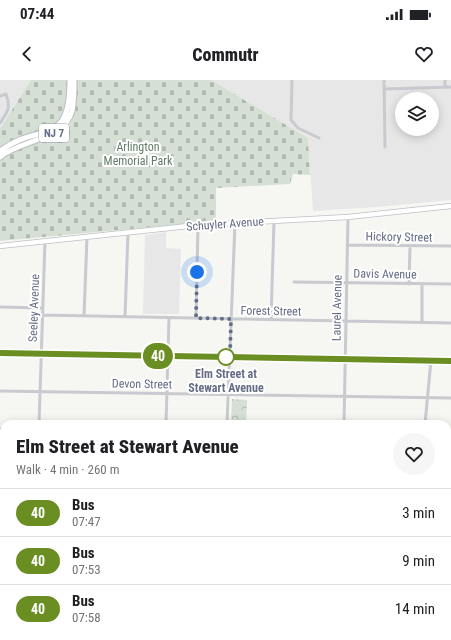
<!DOCTYPE html>
<html lang="en">
<head>
<meta charset="utf-8">
<style>
	:root { --surface:#fff; --page:#f6f6f6; --text:#202124; --muted:#757577; --line:#e0e0e0 }
	body { margin:0; font-family:"Roboto Condensed",sans-serif; background:var(--page); color:var(--text); height:100vh; display:flex; flex-direction:column; font-size:15px; white-space:nowrap }
	* { box-sizing:border-box; margin:0 }
	p { font-size:13px; color:var(--muted) }
	.icon { flex:none; width:22px; height:22px; fill:none; stroke:currentColor; stroke-width:2; stroke-linecap:round; stroke-linejoin:round }
	.map { position:relative; flex:1; overflow:hidden }
	.sheet { position:absolute; left:0px; top:340px; width:451px; height:220px; display:flex; flex-direction:column; background:var(--surface); border-radius:12px 12px 0 0; box-shadow:0 2px 10px #0003 }
	.sheet>* { flex:none }
	.badge { padding:0 8px; border-radius:13px; font-size:14px; line-height:26px }
	.buttons { position:absolute; left:395px; top:12px; display:grid; gap:8px }
	.buttons a { display:grid; place-items:center; width:44px; height:44px; border-radius:50%; background:var(--surface); box-shadow:0 2px 10px #0003; font-size:20px }
	.you { position:absolute; width:20px; height:20px; margin:-10px; border:3px solid #fff; border-radius:50%; background:#1a73e8; box-shadow:0 0 0 6px #1a73e833 }
	.map>.badge { position:absolute; translate:-50% -50%; box-shadow:0 0 0 2px #fff }
	.round { display:grid; place-items:center; flex:none; width:42px; height:42px; border-radius:21px; background:var(--page) }
	.headline { display:flex; align-items:center; justify-content:space-between; height:68px; padding:0 16px }
	h1 { font-size:19px; font-weight:800; line-height:30px }
	ul { padding:0; list-style:none }
	li { display:flex; align-items:center; gap:12px; height:48px; padding:0 16px; border-top:1px solid var(--line) }
	li div { flex:1 }
	li b { display:block; font-size:15px }
	li em { font-style:normal }
	li .badge { min-width:44px; font-weight:700; text-align:center }
	.status { display:flex; justify-content:space-between; align-items:center; height:28px; padding:0 20px; background:var(--surface); direction:ltr }
	.status svg { height:11px; fill:currentColor }
	header { display:flex; justify-content:space-between; align-items:center; height:52px; padding:0 16px; background:var(--surface); font-size:18px; font-weight:800 }
	.map>svg:first-child { display:block }
	.built { fill:#e7e7e7; fill-rule:evenodd }
	.forest { fill:url(#forest-crowns) }
	.cemetery { fill:url(#cemetery-stones) }
	.lines { fill:none; stroke-linecap:round; stroke-linejoin:round }
	.secondary-casing { stroke:#bdbfc5; stroke-width:6 }
	.primary-casing { stroke:#bbbdc2; stroke-width:7 }
	.street { stroke:#c9cacf; stroke-width:3 }
	.secondary { stroke:#fff; stroke-width:4.5 }
	.primary { stroke:#fff; stroke-width:5 }
	.line-casing { stroke:#fff; stroke-width:9 }
	.line { stroke:#6b8e23; stroke-width:6 }
	.walk { stroke:#646d86; stroke-width:4; stroke-dasharray:0 7.2 }
	.stop-dot { fill:#fff; stroke:#6b8e23; stroke-width:2 }
	.labels { text-anchor:middle; dominant-baseline:central; stroke-width:4; stroke-linejoin:round; paint-order:stroke }
	.shield { fill:#fff; stroke:#9299aa; stroke-width:1 }
	.shield-label { font-size:11px; font-weight:bold; fill:#646d86 }
	.park-label { font-size:12px; fill:#637d65; stroke:#fff }
	.street-label { font-size:12px; fill:#646d86; stroke:#fff }
	.stop-label { font-size:12px; font-weight:bold; fill:#646d86; stroke:#fff }
</style>
</head>
<body>
<div class="status"><b>07:44</b><svg viewBox="0 0 49 12"><path d="M0 12V9h3v3zM5 12V6h3v6zM10 12V3h3v9zM15 12V0h3v12zM26 1h20v11H26zM47 4h2v5h-2z"/></svg></div>
<header><svg class="icon" aria-label="back" viewBox="0 0 24 24"><path d="M15 5l-7 7 7 7"/></svg>Commutr<svg class="icon" aria-label="heart" viewBox="0 0 24 24"><path d="M12 20l-8-8c-3-5 5-10 8-4 3-6 11-1 8 4z"/></svg></header>
<div class="map">
<svg width="451" height="560" viewBox="0 0 451 560">
	<defs>
		<pattern id="forest-crowns" width="20" height="18" patternUnits="userSpaceOnUse"><rect width="20" height="18" fill="#d5dfd4"/><path d="M2 6a3 3 0 1 1 6 0M12 15a3 3 0 1 1 6 0" fill="none" stroke="#b0b9b2"/></pattern>
		<pattern id="cemetery-stones" width="16" height="16" patternUnits="userSpaceOnUse"><rect width="16" height="16" fill="#d5dfd4"/><path d="M2 7V4a2 2 0 0 1 4 0v3zM10 15v-3a2 2 0 0 1 4 0v3z" fill="#b0b9b2"/></pattern>
	</defs>
	<rect width="100%" height="100%" fill="#f6f7f3"/>
	<!-- built -->
	<path class="built" d="M 0,0 L 31,0 L 0,49 Z
		M 211,0 L 451,0 L 451,120 L 377,127 L 313,131 L 308,58 ZM 402,19 L 432,19 L 432,49 L 402,49 Z
		M 166,152 L 166,168 L 181,169 L 179,234 L 143,234 L 145,155 Z"/>
	<!-- forest -->
	<path class="forest" d="M 232,319 L 247,320 L 246,344 L 231,344 Z
		M 451,401 L 451,475 L 447,476 L 447,424 Z
		M 451,490 L 451,560 L 428,560 L 428,556 L 447,556 L 447,491 Z"/>
	<!-- cemetery -->
	<path class="cemetery" d="M 31,0 L 69,0 L 68,16 L 64,35 L 54,47 L 0,70 L 0,49 Z
		M 76,0 L 211,0 L 308,58 L 310,95 L 293,94 L 290,104 L 216,108 L 216,141 L 0,161 L 0,80 L 14,70 L 60,55 C 77,45 76,18 76,0 Z"/>
	<g class="lines">
		<!-- secondary casing -->
		<g class="secondary-casing">
			<path id="secondary" d="M 0,166 L 198,145 L 348,137 L 451,126"/>
		</g>
		<!-- primary casing -->
		<g class="primary-casing">
			<path id="primary" d="M 0,71 C 40,41 70,69 70,0
				M 0,77 C 20,60 64,60 72,31 C 74,21 74,10 74,0
				M 447,484 L 451,483
				M 133,560 L 149,556"/>
		</g>
		<!-- street -->
		<path class="street" d="M 292,0 L 291,40 L 298,48 L 319,58
			M 384,0 L 385,67
			M 445,0 L 445,7
			M 384,9 L 451,7
			M 0,16 L 6,14 C 11,28 8,31 0,43
			M 347,165 L 451,166
			M 294,202 L 451,204
			M 409,204 L 410,166
			M 0,227 L 43,228
			M 42,235 L 451,243
			M 84,236 L 87,157
			M 125,237 L 128,152
			M 196,238 L 198,145
			M 271,240 L 274,141
			M 422,242 L 422,204
			M 0,273 L 451,281
			M 0,311 L 451,318
			M 39,344 L 45,161
			M 166,344 L 169,238
			M 227,344 L 235,143
			M 344,344 L 348,137
			M 425,344 L 431,280
			M 0,349 L 4,349
			M 447,357 L 451,357
			M 0,386 L 4,386
			M 0,424 L 4,424
			M 0,463 L 4,463
			M 0,504 L 4,504
			M 34,560 L 34,556
			M 93,560 L 93,556
			M 160,560 L 160,556
			M 213,560 L 213,556
			M 257,560 L 258,556
			M 301,560 L 301,556
			M 339,560 L 339,556
			M 379,560 L 379,556
			M 400,560 L 400,556"/>
		<!-- secondary -->
		<use href="#secondary" class="secondary"/>
		<!-- primary -->
		<use href="#primary" class="primary"/>
	</g>
	<g class="lines">
		<!-- line casing -->
		<g class="line-casing">
			<path id="line" d="M 0,273 L 451,281"/>
		</g>
		<!-- line -->
		<use href="#line" class="line"/>
		<!-- walk -->
		<path class="walk" d="M 197,192 L 196,238 L 231,239 L 230,277 L 226,277"/>
	</g>
	<!-- markers -->
	<circle class="stop-dot" cx="226" cy="277" r="8"/>
	<g class="labels">
		<!-- shield labels -->
		<rect class="shield" x="39" y="44" width="30" height="18" rx="3"/>
		<g class="shield-label">
			<text x="54" y="53">NJ 7</text>
		</g>
		<!-- park labels -->
		<g class="park-label">
			<text x="138" y="67">Arlington<tspan x="138" dy="14">Memorial Park</tspan></text>
		</g>
		<!-- street labels -->
		<g class="street-label">
			<text transform="translate(225 144) rotate(-4)">Schuyler Avenue</text>
			<text transform="translate(399 157) rotate(1)">Hickory Street</text>
			<text transform="translate(385 194) rotate(1)">Davis Avenue</text>
			<text transform="translate(34 228) rotate(-88)">Seeley Avenue</text>
			<text transform="translate(337 228) rotate(-89)">Laurel Avenue</text>
			<text transform="translate(271 231) rotate(1)">Forest Street</text>
			<text transform="translate(142 304) rotate(1)">Devon Street</text>
		</g>
		<!-- stop labels -->
		<g class="stop-label">
			<text x="226" y="294">Elm Street at<tspan x="226" dy="14">Stewart Avenue</tspan></text>
		</g>
	</g>
</svg>
<div class="buttons">
<a><svg class="icon" aria-label="layers" viewBox="0 0 24 24"><path d="M12 4l9 5-9 5-9-5zM3 14l9 5 9-5"/></svg></a>
</div>
<div class="you" style="left:197px;top:192px"></div>
<b class="badge" style="left:158px;top:276px;background:#6b8e23;color:#fff">40</b>
<section class="sheet">
<div class="headline"><div><h1>Elm Street at Stewart Avenue</h1><p>Walk · 4 min · 260 m</p></div><a class="round"><svg class="icon" aria-label="heart" viewBox="0 0 24 24"><path d="M12 20l-8-8c-3-5 5-10 8-4 3-6 11-1 8 4z"/></svg></a></div>
<ul>
<li><span class="badge" style="background:#6b8e23;color:#fff">40</span><div><b>Bus</b><p>07:47</p></div><em>3 min</em></li>
<li><span class="badge" style="background:#6b8e23;color:#fff">40</span><div><b>Bus</b><p>07:53</p></div><em>9 min</em></li>
<li><span class="badge" style="background:#6b8e23;color:#fff">40</span><div><b>Bus</b><p>07:58</p></div><em>14 min</em></li>
</ul>
</section>
</div>
</body>
</html>
